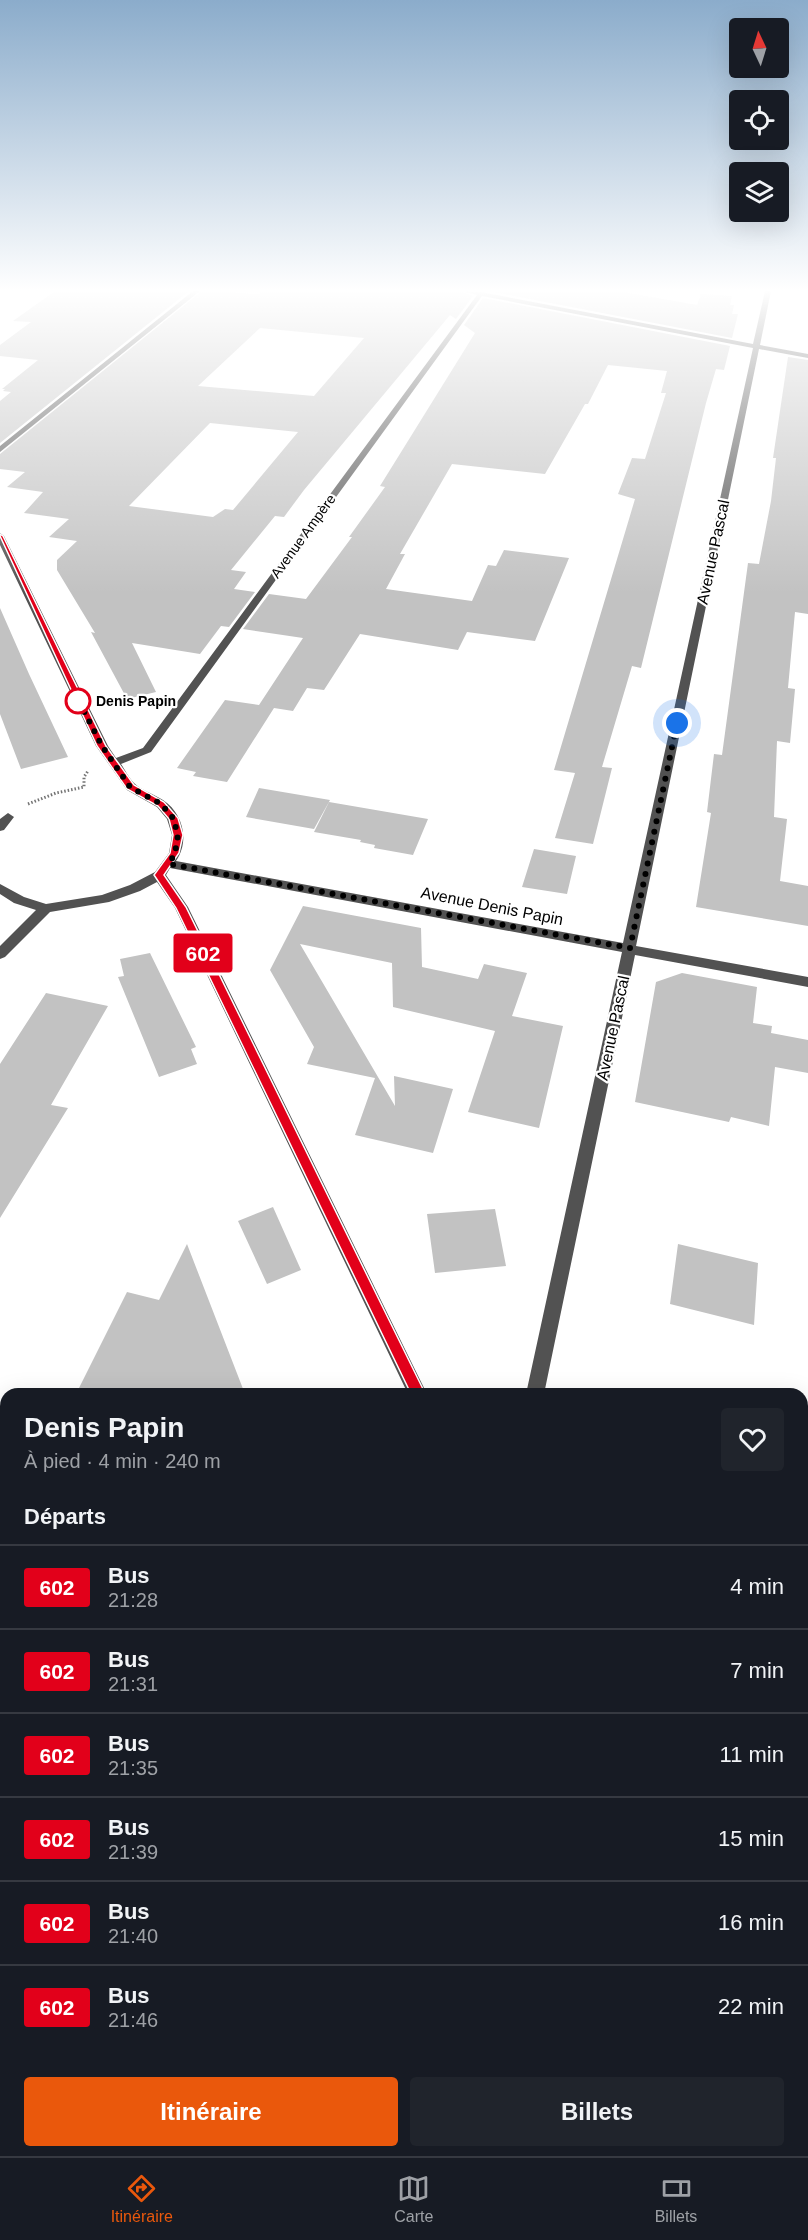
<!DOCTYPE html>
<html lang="fr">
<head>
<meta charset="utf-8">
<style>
	:root { --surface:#171b24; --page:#20242c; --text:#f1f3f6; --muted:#9ea1a6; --line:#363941; --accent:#ea580c }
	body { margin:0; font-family:Arial,sans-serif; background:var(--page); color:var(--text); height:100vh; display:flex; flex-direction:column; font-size:22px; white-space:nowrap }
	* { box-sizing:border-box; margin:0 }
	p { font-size:20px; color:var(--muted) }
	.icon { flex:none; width:33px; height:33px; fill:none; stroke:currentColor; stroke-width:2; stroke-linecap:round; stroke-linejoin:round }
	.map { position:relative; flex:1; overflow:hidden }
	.sheet { position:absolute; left:0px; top:1388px; width:808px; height:770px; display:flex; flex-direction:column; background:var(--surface); border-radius:18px 18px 0 0; box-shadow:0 6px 24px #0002 }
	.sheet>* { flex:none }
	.badge { padding:0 12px; border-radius:4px; font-size:21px; line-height:39px }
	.needle { width:39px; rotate:356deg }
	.tools { position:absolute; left:729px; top:18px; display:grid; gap:12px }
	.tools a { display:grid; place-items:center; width:60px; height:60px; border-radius:6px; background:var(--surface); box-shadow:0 6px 24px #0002; font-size:30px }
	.you { position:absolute; width:30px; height:30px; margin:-15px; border:4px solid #fff; border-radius:50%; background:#1a73e8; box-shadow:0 0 0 9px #1a73e833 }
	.map>.badge { position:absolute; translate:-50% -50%; box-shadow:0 0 0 3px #fff }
	h2 { padding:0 24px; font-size:22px; line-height:54px }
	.round { display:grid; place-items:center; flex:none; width:63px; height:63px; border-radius:6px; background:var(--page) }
	.head { display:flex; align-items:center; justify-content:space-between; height:102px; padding:0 24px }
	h1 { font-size:28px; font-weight:700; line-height:45px }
	.cta { display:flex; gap:12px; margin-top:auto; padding:12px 24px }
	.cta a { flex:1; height:69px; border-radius:6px; background:var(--accent); color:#fff; font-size:24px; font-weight:700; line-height:69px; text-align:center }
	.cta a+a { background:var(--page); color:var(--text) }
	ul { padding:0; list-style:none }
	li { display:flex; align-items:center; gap:18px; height:84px; padding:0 24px; border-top:2px solid var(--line) }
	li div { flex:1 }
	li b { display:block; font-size:22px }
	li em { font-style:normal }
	li .badge { min-width:66px; font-weight:700; text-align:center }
	.tab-bar { display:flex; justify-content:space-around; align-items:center; height:84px; border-top:2px solid var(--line); background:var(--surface); font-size:16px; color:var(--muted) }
	.tab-bar a { display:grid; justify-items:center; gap:3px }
	.tab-bar .selected { color:var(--accent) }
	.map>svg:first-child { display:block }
	.building { fill:#c2c2c2; fill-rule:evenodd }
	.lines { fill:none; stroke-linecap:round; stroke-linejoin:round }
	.path { stroke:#747474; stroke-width:3; stroke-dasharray:1.5 2; stroke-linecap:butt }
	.minor { fill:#525252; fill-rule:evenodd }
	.line { fill:#e2001a; stroke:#fff; stroke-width:1.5 }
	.walk { stroke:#000; stroke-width:6; stroke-dasharray:0 10.8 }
	.stop-dot { fill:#fff; stroke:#e2001a; stroke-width:3 }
	.labels { text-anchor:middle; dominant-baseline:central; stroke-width:4.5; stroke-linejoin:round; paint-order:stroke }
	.far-street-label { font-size:14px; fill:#000; stroke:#fff }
	.far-stop-label { font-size:14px; font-weight:bold; fill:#000; stroke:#fff; text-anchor:start }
	.street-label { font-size:16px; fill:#000; stroke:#fff }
</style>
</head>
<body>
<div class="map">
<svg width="808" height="2156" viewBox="0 0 808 2156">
	<rect width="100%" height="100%" fill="#fff"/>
	<!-- building -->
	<path class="building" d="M 55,291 L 189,291 L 0,443 L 0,401 L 11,392 L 3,391 L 5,389 L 2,389 L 38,360 L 0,356 L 0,345 L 31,322 L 13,321 Z
		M 202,291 L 259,294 L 262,291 L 459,291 L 473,296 L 456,319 L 450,315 L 304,490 L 284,517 L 275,516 L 231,570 L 246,572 L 234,589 L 255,592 L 229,627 L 221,626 L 200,654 L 132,643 L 156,692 L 127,699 L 91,632 L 95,633 L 57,570 L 57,560 L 77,541 L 49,537 L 69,519 L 24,513 L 43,492 L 7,487 L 25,472 L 0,469 L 0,454 ZM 260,328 L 364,338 L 314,396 L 198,386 ZM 210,423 L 298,432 L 233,510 L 225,509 L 213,517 L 129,506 Z
		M 488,291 L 618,291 L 697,305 L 701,294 L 732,296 L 730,305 L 734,305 L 732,314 L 738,314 L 732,338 Z
		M 483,298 L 730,346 L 724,370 L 716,369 L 706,403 L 641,668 L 632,666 L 602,767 L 612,768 L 593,844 L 555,838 L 575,773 L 554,770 L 635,499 L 618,494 L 632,458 L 645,459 L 666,393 L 661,393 L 667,371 L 608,365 L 588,404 L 585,404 L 545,474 L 452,464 L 400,554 L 405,554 L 386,589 L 472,601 L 488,565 L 496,566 L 504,550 L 569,558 L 535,641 L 467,632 L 458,650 L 360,634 L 324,690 L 307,688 L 293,711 L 274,708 L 227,782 L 193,776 L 196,772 L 177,768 L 225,700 L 259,705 L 303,638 L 243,629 L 269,594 L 306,599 L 352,537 L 349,537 L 385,487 L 380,486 L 475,333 L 464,325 Z
		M 788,357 L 808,360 L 808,614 L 795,612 L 788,688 L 795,689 L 790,743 L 777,741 L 774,817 L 787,819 L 780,881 L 808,886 L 808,926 L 696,907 L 711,813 L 707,812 L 714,754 L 722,755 L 748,563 L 759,564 L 771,501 L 776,458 L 773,458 Z
		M 0,608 L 29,674 L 68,757 L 21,769 L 0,714 Z
		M 259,788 L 330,800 L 314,829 L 246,817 Z
		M 329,802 L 428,819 L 413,855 L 374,848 L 375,845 L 360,842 L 361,840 L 314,832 Z
		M 534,849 L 576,856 L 567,894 L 522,887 Z
		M 303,906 L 421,928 L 422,967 L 478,979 L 484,964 L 527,973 L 512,1016 L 563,1026 L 539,1128 L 468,1112 L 495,1031 L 393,1007 L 392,963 L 300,944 L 395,1106 L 394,1076 L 453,1089 L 433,1153 L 355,1135 L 375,1078 L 307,1064 L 314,1047 L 270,970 Z
		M 150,953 L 196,1047 L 191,1049 L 197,1064 L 159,1077 L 118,977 L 124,976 L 120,959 Z
		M 682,973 L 757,987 L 753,1023 L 772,1026 L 771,1033 L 808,1040 L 808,1073 L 775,1067 L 769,1126 L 731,1117 L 729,1122 L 635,1102 L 656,982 Z
		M 46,993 L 108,1006 L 51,1105 L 68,1108 L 0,1218 L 0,1064 Z
		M 273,1207 L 301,1270 L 267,1284 L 238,1221 Z
		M 495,1209 L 506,1266 L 435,1273 L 427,1214 Z
		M 187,1244 L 245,1394 L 76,1394 L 127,1292 L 159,1300 Z
		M 678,1244 L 758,1263 L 754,1325 L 670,1304 Z"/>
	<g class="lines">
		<!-- path -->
		<path class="path" d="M 28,804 L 56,793 L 84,787 L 84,777 L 88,771"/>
		<!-- minor -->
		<path class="minor" d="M 193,291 L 200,291 L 0,452 L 0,446 Z
			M 461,291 L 481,292 L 753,344 L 765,291 L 771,291 L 760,345 L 808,354 L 808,358 L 759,349 L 636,946 L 808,977 L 808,987 L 635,955 L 544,1394 L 526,1394 L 622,952 L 170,868 L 166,875 L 188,907 L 427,1394 L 408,1394 L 175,908 L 157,882 L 140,891 L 109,902 L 50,912 L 5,957 L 0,959 L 0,946 L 36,910 L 14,903 L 0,894 L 0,884 L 24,897 L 46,904 L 102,895 L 130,885 L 155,872 L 169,853 L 172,835 L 167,819 L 157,807 L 127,790 L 96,746 L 0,545 L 0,533 L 4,536 L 108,746 L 116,758 L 143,748 L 477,295 ZM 482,296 L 753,348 L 623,943 L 176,861 C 190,841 183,813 163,800 C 154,794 142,791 134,783 C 129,778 125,770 121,764 L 151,752 Z
			M 8,813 L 14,817 L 4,830 L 0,831 L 0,819 Z
			M 364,2151 L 392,2151 L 391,2156 L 363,2156 Z
			M 771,2151 L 799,2151 L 802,2156 L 774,2156 Z"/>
	</g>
	<!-- sky -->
	<linearGradient id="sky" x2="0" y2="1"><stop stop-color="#8baccb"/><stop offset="0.49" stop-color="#fff"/><stop offset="1" stop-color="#fff" stop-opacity="0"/></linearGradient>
	<rect width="808" height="593" fill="url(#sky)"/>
	<!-- line -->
	<path class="line" d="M 0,534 L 3,536 L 106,746 L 134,785 L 164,802 L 178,818 L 183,835 L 179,853 L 164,875 L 186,907 L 423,1389 L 425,1394 L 423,1398 L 418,1400 L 413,1398 L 176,908 L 154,875 L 170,853 L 173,835 L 169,819 L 158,806 L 127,789 L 97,746 L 0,536 Z"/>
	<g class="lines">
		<!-- walk -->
		<path class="walk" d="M 78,701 L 74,692 L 102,746 L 130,787 L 161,804 L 173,818 L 178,835 L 175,853 L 169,864 L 630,948 L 677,723"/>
	</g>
	<!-- markers -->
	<circle class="stop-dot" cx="78" cy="701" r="12"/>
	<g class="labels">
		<!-- far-street labels -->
		<g class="far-street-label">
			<text transform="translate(303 536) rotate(-54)">Avenue Ampère</text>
		</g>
		<!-- far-stop labels -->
		<g class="far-stop-label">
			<text x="96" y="701">Denis Papin</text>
		</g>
		<!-- street labels -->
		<g class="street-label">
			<text transform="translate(713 552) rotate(-78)">Avenue Pascal</text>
			<text transform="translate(492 906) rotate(11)">Avenue Denis Papin</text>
			<text transform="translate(613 1028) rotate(-78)">Avenue Pascal</text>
		</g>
	</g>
</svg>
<div class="tools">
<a><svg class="needle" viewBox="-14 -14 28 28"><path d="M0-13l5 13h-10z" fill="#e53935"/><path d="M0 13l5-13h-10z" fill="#9ea1a6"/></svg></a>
<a><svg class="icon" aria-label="locate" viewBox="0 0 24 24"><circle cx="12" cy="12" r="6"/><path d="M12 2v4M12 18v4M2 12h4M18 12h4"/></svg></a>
<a><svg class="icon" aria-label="layers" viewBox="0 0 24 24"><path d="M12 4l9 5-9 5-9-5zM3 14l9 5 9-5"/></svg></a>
</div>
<div class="you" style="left:677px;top:723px"></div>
<b class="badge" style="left:203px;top:953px;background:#e2001a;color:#fff">602</b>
<section class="sheet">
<div class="head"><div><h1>Denis Papin</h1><p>À pied · 4 min · 240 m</p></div><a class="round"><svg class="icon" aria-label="heart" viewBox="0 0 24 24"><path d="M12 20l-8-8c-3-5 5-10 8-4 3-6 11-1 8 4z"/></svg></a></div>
<h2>Départs</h2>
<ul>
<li><span class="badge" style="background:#e2001a;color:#fff">602</span><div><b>Bus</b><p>21:28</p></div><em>4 min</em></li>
<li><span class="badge" style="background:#e2001a;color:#fff">602</span><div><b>Bus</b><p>21:31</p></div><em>7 min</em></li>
<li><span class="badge" style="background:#e2001a;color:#fff">602</span><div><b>Bus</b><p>21:35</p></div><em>11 min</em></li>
<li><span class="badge" style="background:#e2001a;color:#fff">602</span><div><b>Bus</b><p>21:39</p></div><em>15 min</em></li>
<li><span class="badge" style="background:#e2001a;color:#fff">602</span><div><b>Bus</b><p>21:40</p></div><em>16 min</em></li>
<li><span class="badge" style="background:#e2001a;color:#fff">602</span><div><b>Bus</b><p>21:46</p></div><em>22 min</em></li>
</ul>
<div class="cta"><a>Itinéraire</a><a>Billets</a></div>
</section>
</div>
<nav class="tab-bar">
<a class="selected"><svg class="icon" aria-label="directions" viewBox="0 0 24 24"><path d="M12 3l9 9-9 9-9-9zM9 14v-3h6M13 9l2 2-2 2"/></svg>Itinéraire</a>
<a><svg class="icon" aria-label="map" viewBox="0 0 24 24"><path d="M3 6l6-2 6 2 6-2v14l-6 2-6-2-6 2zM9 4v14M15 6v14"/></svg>Carte</a>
<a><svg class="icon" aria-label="tickets" viewBox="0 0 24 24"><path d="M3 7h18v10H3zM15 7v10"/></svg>Billets</a>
</nav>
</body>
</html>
